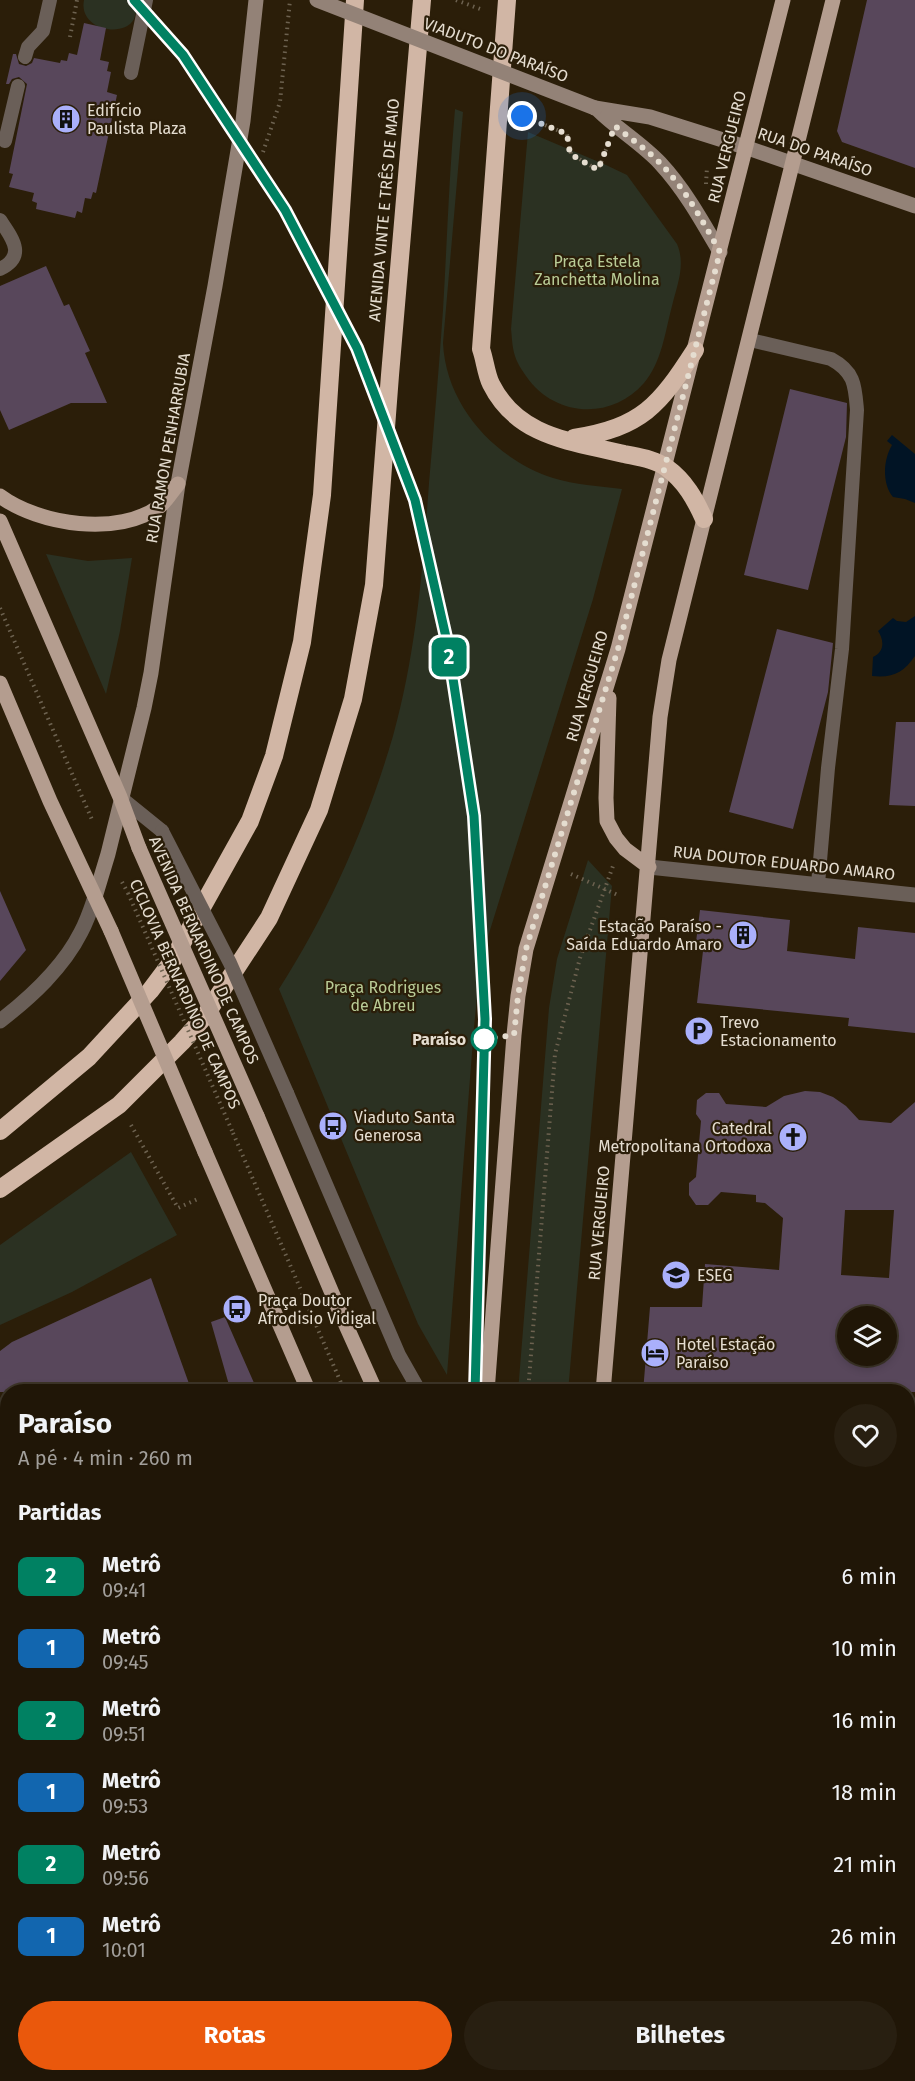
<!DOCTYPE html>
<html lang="pt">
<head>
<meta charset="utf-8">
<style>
	:root { --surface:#201607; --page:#281f11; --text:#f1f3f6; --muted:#a29f9b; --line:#3d3528; --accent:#ea580c }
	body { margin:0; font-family:"Fira Sans",sans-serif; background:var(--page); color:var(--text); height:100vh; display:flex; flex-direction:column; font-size:22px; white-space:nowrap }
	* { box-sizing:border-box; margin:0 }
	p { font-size:20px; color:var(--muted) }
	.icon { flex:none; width:33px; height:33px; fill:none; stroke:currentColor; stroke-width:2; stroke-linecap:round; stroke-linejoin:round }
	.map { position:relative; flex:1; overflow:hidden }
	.sheet { position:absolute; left:0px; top:1384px; width:915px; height:698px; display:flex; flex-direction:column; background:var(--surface); border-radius:24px 24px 0 0; box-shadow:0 3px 9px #0003,0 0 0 2px var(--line) }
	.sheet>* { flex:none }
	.badge { padding:0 12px; border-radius:9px; font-size:21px; line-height:39px }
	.fabs { position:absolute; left:837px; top:1306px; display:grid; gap:12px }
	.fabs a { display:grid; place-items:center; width:60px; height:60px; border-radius:50%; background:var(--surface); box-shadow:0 3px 9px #0003,0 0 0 2px var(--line); font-size:30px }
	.you { position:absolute; width:30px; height:30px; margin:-15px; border:4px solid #fff; border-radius:50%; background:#1a73e8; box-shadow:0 0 0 9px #1a73e833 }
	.map>.badge { position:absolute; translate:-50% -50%; box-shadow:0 0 0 3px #fff }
	h2 { padding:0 18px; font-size:22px; line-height:54px }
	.round { display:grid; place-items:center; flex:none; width:63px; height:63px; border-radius:32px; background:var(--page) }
	.overview { display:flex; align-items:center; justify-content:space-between; height:102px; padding:0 18px }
	h1 { font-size:28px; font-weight:700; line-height:45px }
	.action { display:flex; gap:12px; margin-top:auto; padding:12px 18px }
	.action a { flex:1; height:69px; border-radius:36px; background:var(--accent); color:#fff; font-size:24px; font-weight:700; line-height:69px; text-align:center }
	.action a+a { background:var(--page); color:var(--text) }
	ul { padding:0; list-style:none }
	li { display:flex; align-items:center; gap:18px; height:72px; padding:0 18px }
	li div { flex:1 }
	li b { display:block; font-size:22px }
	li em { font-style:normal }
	li .badge { min-width:66px; font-weight:700; text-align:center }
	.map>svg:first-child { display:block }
	.green { fill:#2b3122 }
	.water { fill:#011425 }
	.building { fill:#58475b; fill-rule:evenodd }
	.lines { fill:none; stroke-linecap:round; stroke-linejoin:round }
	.path { stroke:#6d6250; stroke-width:4; stroke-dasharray:1.5 4.5; stroke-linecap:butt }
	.lane { stroke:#6a5f58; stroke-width:14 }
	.street { stroke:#6a5f58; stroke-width:15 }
	.secondary { stroke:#938277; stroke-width:15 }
	.primary { stroke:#b49d8f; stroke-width:15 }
	.highway { stroke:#d1b6a5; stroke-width:18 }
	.path-bridge { stroke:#6d6250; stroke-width:4; stroke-dasharray:1.5 4.5; stroke-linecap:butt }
	.lane-bridge { stroke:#6a5f58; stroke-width:14 }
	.secondary-bridge { stroke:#938277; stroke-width:15 }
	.primary-bridge { stroke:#b49d8f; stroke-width:15 }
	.line-casing { stroke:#fff; stroke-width:14 }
	.line { stroke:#008162; stroke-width:9 }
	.walk { stroke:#e5ddd0; stroke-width:6; stroke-dasharray:0 10.8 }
	.stop-dot { fill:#fff; stroke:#008162; stroke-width:3 }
	.labels { text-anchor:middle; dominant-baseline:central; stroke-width:4.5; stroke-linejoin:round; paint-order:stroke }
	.street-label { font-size:16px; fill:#e5ddd0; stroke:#2b1e09 }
	.poi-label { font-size:16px; fill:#e5ddd0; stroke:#2b1e09; text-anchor:start }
	.park-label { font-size:16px; fill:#b9cc97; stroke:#2b1e09 }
	.stop-label { font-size:16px; font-weight:bold; fill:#e5ddd0; stroke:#2b1e09; text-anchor:end }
</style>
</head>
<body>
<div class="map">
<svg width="915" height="2081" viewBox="0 0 915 2081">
	<rect width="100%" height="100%" fill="#2b1e09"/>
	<!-- green -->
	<path class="green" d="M 84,0 L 138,0 C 137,6 136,14 134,19 C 123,39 78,29 84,0 Z
		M 455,109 L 463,112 L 443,343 C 446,406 495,459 553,478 C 575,485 599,486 622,489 L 593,599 L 486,943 L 480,970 L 474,1027 L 447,1375 L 418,1324 L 279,989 C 329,911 367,825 393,736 C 416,654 423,568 429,483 C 434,425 439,368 443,310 C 447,243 449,176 455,109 Z
		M 528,132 L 606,165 L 627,175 L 677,244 C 686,265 677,285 672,306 C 665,332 662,362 644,383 C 611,421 554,417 526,376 C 522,370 517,363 515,356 C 512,347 512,337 511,329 Z
		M 46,554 L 88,561 L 132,558 L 120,631 L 106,694 Z
		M 588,860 L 612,886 L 568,1392 L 518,1392 L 549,1008 L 557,959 Z
		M 131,1152 L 177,1235 L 72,1292 L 0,1325 L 0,1245 Z"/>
	<!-- water -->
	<path class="water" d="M 892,435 L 915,454 L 915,503 L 905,499 L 893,497 C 882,484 883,460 892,445 L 887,441 Z
		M 915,616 L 915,656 C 903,673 893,678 872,676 L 873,657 C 885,652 884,640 878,631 L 893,618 L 897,621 L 906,622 Z"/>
	<!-- building -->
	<path class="building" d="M 867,0 L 915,0 L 915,168 L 842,142 L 837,131 Z
		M 84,23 L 106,28 L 100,60 L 109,62 L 107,71 L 111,72 L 107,92 L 117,95 L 96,193 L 93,192 L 91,199 L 85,198 L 82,213 L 77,211 L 75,218 L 36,209 L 37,203 L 32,201 L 34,193 L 9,187 L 13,174 L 9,173 L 27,84 L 19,77 L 12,79 L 9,84 L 6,84 L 13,54 L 16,54 L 19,64 L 26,66 L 32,63 L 34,58 L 60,63 L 61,60 L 67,61 L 69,53 L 77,55 Z
		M 46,266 L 64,306 L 69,304 L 90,351 L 85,353 L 107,403 L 71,403 L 9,430 L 0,410 L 0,286 Z
		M 790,389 L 847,403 L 846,437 L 808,590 L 744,575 Z
		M 777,629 L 833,643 L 828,692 L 793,829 L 729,812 Z
		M 896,722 L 915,722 L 915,806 L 889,805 Z
		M 0,891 L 26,950 L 0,981 Z
		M 700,910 L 790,920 L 787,951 L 855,959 L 858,927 L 915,933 L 915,1033 L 848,1026 L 849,1018 L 697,1003 L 703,951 L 695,950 Z
		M 805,1091 L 820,1092 L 833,1097 L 846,1106 L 859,1120 L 891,1123 L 915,1102 L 915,1392 L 643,1392 L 650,1307 L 702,1307 L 705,1264 L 779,1270 L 783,1218 L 765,1203 L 756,1202 L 756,1195 L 721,1192 L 708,1205 L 696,1205 L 689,1195 L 689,1183 L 696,1177 L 701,1121 L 696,1114 L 697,1100 L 706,1093 L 719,1093 L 726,1104 L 766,1107 L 784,1096 ZM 845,1210 L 894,1210 L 889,1278 L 841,1275 ZM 848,1317 L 886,1317 L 886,1356 L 848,1356 Z
		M 151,1278 L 192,1392 L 0,1392 L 0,1351 L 12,1342 Z
		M 225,1317 L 258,1392 L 231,1392 L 211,1322 Z"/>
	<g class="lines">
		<!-- path -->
		<path class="path" d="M 456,0 L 483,10
			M 70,37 L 77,0
			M 523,116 L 567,134 L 571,154 L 598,170 L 607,147
			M 263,152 L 280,102 L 290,0
			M 706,184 L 707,167
			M 0,608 L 93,822
			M 571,874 L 620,896
			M 122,882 L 128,893
			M 131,1125 L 178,1208 L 200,1198
			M 233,1133 L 345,1392
			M 528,1392 L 555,1054 L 580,958 L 613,866
			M 540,2074 L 541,2081"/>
		<!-- lane -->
		<path class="lane" d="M 25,57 L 28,47 L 43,31 L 50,0
			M 131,73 L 146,0
			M 5,141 L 18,86
			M 0,220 C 12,238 27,256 0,269
			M 750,340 L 831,359 C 855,372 855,386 857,410 L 842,649 L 828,768 L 818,884
			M 120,797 L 162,831
			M 287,1093 L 399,1355 L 420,1392
			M 908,1881 L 915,1881"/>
		<!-- street -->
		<path class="street" d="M 649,867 L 915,895
			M 0,1021 C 31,997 63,968 81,932 C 87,921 91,909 95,897
			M 908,1643 L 915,1644
			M 0,1696 L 8,1695
			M 0,2063 L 8,2062"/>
		<!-- secondary -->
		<path class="secondary" d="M 595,108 L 650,117 L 745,147 L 915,206
			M 597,109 C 617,129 641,143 660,163 C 685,190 702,221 720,252
			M 95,897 L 108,854 L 144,708 L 151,673 L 178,484 L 215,286 L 243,121 L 256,0
			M 473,2081 L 475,2074"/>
		<!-- primary -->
		<path class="primary" d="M 0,496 C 39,525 119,537 160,506 C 167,500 172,491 178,484
			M 0,521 L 120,797 L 139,848
			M 0,683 L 50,801 L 111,931
			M 609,698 L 606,798 L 607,821 L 616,838 L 625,849 L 649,867
			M 257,1116 L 340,1312 L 376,1392
			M 205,1152 L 309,1392
			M 487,1392 L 514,1035 L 518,996 L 526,949 L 618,649 L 783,0
			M 603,1392 L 660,717 L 669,660 L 833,0
			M 490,2074 L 492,2081
			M 575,2074 L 577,2081"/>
		<!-- highway -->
		<path class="highway" d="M 507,0 L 481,349 C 485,360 486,374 491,384 C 518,438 572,441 624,454 C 638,457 655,459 667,468 C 685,481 695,499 704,519
			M 574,438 C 642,427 659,406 695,350
			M 0,1131 L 89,1057 L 150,991 L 171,963 L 250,821 L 274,756 L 302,642 L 322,495 L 355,0
			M 0,1189 L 119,1105 L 182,1042 L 205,1016 L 269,918 L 319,810 L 353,699 L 374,585 L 390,375 L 422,0"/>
		<!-- path-bridge -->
		<path class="path-bridge" d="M 128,893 L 233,1133"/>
		<!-- lane-bridge -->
		<path class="lane-bridge" d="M 162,831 L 230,963 L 287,1093"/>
		<!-- secondary-bridge -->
		<path class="secondary-bridge" d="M 317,0 L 595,108"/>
		<!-- primary-bridge -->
		<path class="primary-bridge" d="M 139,848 L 257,1116
			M 111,931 L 205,1152"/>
	</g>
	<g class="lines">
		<!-- line casing -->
		<g class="line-casing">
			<path id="line" d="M 134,0 L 183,55 L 285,210 L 357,348 L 415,500 L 448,646 L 474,816 L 485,1019 L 475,1392"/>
		</g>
		<!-- line -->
		<use href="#line" class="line"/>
		<!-- walk -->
		<path class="walk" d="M 484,1039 L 514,1035 L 518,996 L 526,949 L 618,649 L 720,252 C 702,220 685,188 659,162 C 646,149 630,138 615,126 L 598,170 L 570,154 L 567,134 L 522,116"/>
	</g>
	<!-- icons -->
	<defs>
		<g id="building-disc" transform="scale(1.5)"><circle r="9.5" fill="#aab0fb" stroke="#2b1e09"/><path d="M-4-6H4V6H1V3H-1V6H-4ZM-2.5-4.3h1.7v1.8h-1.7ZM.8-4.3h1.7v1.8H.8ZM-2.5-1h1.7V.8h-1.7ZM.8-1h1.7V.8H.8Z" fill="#111"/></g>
		<g id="parking-disc" transform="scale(1.5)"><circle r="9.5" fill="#aab0fb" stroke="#2b1e09"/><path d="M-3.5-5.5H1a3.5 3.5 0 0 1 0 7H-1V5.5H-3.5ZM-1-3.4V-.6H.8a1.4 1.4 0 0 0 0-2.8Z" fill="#111"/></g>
		<g id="bus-disc" transform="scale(1.5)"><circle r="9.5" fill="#aab0fb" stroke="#2b1e09"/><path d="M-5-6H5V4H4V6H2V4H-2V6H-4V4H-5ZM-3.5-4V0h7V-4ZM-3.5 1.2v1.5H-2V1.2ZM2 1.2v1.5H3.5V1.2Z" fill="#111"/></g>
		<g id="church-disc" transform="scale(1.5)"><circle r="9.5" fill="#aab0fb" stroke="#2b1e09"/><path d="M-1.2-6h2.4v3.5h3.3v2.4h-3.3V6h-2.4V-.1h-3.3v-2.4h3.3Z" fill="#111"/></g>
		<g id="university-disc" transform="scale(1.5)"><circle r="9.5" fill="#aab0fb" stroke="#2b1e09"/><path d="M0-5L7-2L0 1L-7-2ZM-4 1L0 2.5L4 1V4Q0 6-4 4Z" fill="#111"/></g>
		<g id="hotel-disc" transform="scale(1.5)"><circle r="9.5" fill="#aab0fb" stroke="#2b1e09"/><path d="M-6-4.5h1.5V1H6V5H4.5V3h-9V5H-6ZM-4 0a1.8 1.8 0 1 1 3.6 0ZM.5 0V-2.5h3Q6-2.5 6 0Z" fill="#111"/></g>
	</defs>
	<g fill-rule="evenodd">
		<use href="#building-disc" x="66" y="119"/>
		<use href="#building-disc" x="743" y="935"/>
		<use href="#parking-disc" x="699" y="1031"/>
		<use href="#bus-disc" x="333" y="1126"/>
		<use href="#church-disc" x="793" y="1137"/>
		<use href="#university-disc" x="676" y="1275"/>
		<use href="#bus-disc" x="237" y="1309"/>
		<use href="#hotel-disc" x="655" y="1353"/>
	</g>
	<!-- markers -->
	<circle class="stop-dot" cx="484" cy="1039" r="12"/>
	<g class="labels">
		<!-- street labels -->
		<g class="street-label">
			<text transform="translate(496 50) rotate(21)">VIADUTO DO PARAÍSO</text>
			<text transform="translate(727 147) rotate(-76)">RUA VERGUEIRO</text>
			<text transform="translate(815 152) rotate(19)">RUA DO PARAÍSO</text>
			<text transform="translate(384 210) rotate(-85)">AVENIDA VINTE E TRÊS DE MAIO</text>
			<text transform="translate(168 448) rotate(-80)">RUA RAMON PENHARRUBIA</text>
			<text transform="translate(587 686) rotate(-74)">RUA VERGUEIRO</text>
			<text transform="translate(784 863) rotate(6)">RUA DOUTOR EDUARDO AMARO</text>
			<text transform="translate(204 950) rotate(66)">AVENIDA BERNARDINO DE CAMPOS</text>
			<text transform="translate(185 994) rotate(66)">CICLOVIA BERNARDINO DE CAMPOS</text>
			<text transform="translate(599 1223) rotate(-85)">RUA VERGUEIRO</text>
		</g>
		<!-- poi labels -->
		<g class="poi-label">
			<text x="87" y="110">Edifício<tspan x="87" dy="18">Paulista Plaza</tspan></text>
			<text x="722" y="926" text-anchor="end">Estação Paraíso -<tspan x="722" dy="18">Saída Eduardo Amaro</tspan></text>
			<text x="720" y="1022">Trevo<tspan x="720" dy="18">Estacionamento</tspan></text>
			<text x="354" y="1117">Viaduto Santa<tspan x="354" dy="18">Generosa</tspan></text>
			<text x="772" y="1128" text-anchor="end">Catedral<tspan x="772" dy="18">Metropolitana Ortodoxa</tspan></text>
			<text x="697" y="1275">ESEG</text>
			<text x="258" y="1300">Praça Doutor<tspan x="258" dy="18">Afrodisio Vidigal</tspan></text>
			<text x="676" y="1344">Hotel Estação<tspan x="676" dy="18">Paraíso</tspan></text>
		</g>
		<!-- park labels -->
		<g class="park-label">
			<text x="597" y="261">Praça Estela<tspan x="597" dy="18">Zanchetta Molina</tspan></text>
			<text x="383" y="987">Praça Rodrigues<tspan x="383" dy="18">de Abreu</tspan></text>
		</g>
		<!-- stop labels -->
		<g class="stop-label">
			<text x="466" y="1039">Paraíso</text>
		</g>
	</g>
</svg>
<div class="fabs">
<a><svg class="icon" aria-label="layers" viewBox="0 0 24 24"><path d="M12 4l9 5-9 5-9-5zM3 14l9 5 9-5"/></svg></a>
</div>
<div class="you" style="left:522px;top:116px"></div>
<b class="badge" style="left:449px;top:657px;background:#008162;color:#fff">2</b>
<section class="sheet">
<div class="overview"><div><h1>Paraíso</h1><p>A pé · 4 min · 260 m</p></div><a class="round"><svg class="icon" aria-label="heart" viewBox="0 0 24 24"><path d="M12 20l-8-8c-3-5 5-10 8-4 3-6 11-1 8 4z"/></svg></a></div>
<h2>Partidas</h2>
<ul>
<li><span class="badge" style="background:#008162;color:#fff">2</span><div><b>Metrô</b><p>09:41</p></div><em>6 min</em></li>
<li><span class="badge" style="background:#1266af;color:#fff">1</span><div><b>Metrô</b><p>09:45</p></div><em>10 min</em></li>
<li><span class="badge" style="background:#008162;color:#fff">2</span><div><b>Metrô</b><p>09:51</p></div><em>16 min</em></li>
<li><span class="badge" style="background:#1266af;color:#fff">1</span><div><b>Metrô</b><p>09:53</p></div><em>18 min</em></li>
<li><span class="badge" style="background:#008162;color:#fff">2</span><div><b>Metrô</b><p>09:56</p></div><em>21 min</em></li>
<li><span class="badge" style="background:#1266af;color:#fff">1</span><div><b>Metrô</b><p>10:01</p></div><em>26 min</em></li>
</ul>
<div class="action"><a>Rotas</a><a>Bilhetes</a></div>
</section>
</div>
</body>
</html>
